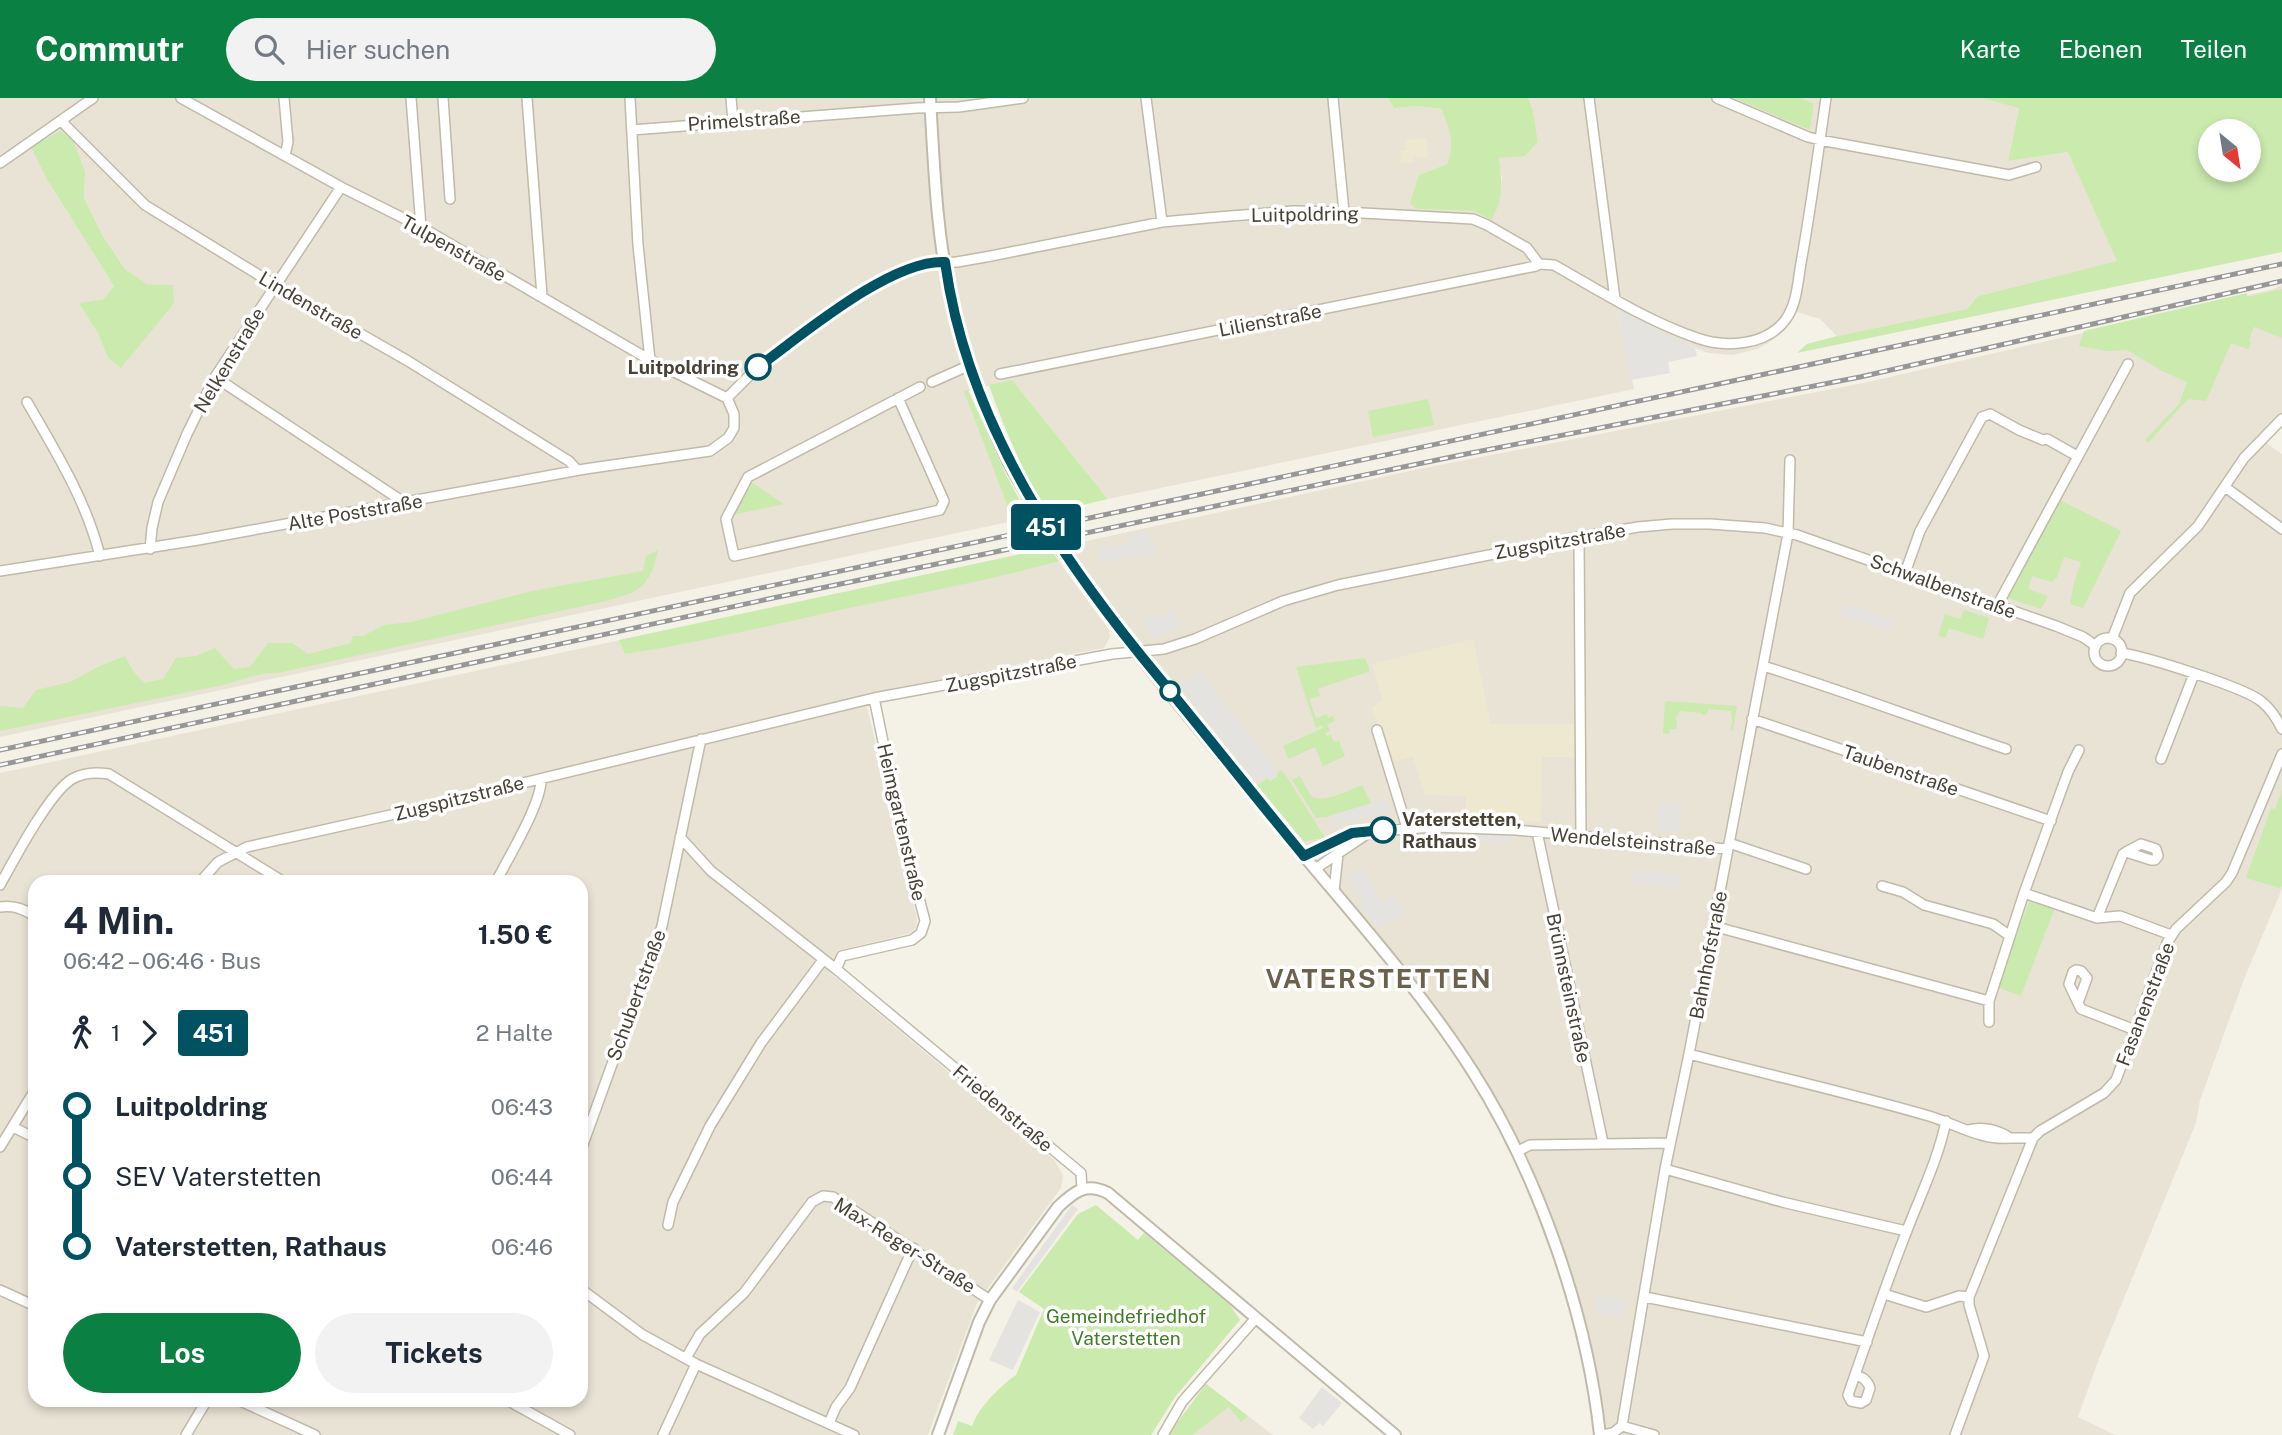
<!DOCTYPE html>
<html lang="de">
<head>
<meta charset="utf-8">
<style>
	:root { --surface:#fff; --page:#f2f2f3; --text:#1f2937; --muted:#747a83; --accent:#0b8043 }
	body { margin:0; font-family:"Public Sans",sans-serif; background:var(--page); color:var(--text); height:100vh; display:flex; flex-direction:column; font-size:26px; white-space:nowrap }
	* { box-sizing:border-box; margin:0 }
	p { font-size:23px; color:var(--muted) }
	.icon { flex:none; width:38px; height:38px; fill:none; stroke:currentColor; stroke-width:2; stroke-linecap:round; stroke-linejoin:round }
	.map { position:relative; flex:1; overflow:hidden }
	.sheet { position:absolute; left:28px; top:777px; width:560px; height:532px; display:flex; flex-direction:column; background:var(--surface); border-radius:21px; box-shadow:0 4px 10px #0003 }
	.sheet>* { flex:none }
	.badge { padding:0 14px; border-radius:5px; font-size:24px; line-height:46px }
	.needle { width:46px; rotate:150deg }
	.tools { position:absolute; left:2198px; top:21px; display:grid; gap:14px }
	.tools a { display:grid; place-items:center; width:63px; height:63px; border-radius:50%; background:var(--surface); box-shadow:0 4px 10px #0003; font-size:35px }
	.map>.badge { position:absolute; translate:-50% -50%; box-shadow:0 0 0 4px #fff }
	.legs { display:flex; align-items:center; gap:10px; height:77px; padding:0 35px; font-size:23px }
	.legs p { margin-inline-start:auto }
	.head { display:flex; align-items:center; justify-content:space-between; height:119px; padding:0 35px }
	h1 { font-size:38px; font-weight:700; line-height:52px }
	.button { display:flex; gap:14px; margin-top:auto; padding:14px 35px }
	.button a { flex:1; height:80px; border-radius:42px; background:var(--accent); color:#fff; font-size:28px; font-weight:700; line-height:80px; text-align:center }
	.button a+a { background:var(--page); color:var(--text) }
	ul { padding:0 35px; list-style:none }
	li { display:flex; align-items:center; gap:24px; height:70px; font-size:26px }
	li i { display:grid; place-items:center; width:10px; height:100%; margin:0 9px; background:currentColor }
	li i::after { content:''; width:18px; height:18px; margin:-9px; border:5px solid; border-radius:50%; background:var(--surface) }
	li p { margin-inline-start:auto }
	li:first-child i { background:linear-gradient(#0000 50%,currentColor 0) }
	li:last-child i { background:linear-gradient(currentColor 50%,#0000 0) }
	header { display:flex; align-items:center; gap:42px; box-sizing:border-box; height:98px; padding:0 35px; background:var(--accent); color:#fff }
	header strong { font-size:33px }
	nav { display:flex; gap:38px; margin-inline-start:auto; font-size:24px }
	.search { width:490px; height:63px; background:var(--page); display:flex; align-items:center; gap:18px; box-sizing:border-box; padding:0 24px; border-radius:38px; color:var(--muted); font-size:26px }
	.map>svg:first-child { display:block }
	.residential { fill:#e8e3d5; fill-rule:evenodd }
	.education { fill:#eee8d0 }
	.green { fill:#cbeaae; fill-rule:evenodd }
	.parking { fill:#e5e3df }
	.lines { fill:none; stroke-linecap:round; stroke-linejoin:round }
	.tertiary-tunnel { stroke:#d2cec4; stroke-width:10; stroke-dasharray:10 5; stroke-linecap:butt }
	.minor-casing { stroke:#c0baa9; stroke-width:12 }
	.tertiary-casing { stroke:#c0baa9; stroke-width:14 }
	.minor { stroke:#fff; stroke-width:9 }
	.tertiary { stroke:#fff; stroke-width:10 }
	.rail-casing { stroke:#979797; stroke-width:5 }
	.rail { stroke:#fff; stroke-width:2.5; stroke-dasharray:8; stroke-linecap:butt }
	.line-1-casing { stroke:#fff; stroke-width:16 }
	.line-1 { stroke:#005262; stroke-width:10 }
	.stop-1-dot { fill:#fff; stroke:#005262; stroke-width:3.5 }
	.labels { text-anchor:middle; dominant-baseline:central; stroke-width:7; stroke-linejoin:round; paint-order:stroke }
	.street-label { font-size:19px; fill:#484236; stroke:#fff }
	.stop-label { font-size:19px; font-weight:bold; fill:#484236; stroke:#fff; text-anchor:end }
	.park-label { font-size:19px; fill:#417c26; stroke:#fff }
	.district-label { font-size:26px; font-weight:bold; letter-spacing:2px; fill:#6b614c; stroke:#fff }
</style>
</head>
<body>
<header>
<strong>Commutr</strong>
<div class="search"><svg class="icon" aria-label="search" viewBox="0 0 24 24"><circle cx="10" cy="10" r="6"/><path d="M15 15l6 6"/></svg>Hier suchen</div>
<nav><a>Karte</a><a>Ebenen</a><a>Teilen</a></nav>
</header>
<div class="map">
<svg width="2282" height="1337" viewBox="0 0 2282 1337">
	<rect width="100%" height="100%" fill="#f4f1e7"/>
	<!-- residential -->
	<path class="residential" d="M 0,0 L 1388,0 L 1394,10 L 1418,8 L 1441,11 L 1451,33 L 1452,54 L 1447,66 L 1419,77 L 1416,111 L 1474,113 L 1491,122 L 1502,82 L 1499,60 L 1525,57 L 1538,44 L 1533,13 L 1528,0 L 1733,0 L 1810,32 L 1814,7 L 1801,0 L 1982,0 L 2019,9 L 2008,63 L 2068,54 L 2118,163 L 1978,198 L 1967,211 L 1837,238 L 1820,221 L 1797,214 L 1779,237 L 1768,245 L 1757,251 L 1733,257 L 1708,255 L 1695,250 L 1617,212 L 1634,291 L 1108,401 L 1012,282 L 965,294 L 1013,423 L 0,639 ZM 85,74 L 84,100 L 102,137 L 125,171 L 147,186 L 173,188 L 108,259 L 98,235 L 80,205 L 105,201 L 114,188 L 48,83 Z
		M 2282,187 L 2282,327 L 2266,345 L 2282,356 L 2282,791 L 2244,881 L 2200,1002 L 2196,1025 L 2099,1261 L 2078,1319 L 2115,1337 L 1608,1337 L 1600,1287 L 1589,1235 L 1567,1161 L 1548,1109 L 1524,1051 L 1476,969 L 1421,889 L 1121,519 L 1068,447 L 1419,371 L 1868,284 L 2270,192 Z
		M 1049,450 L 1109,532 L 1110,539 L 1104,550 L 864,596 L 917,821 L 916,830 L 908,836 L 840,852 L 828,873 L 1055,1063 L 1063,1078 L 1061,1090 L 977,1205 L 928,1337 L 0,1337 L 0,675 ZM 35,784 L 581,784 L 581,1302 L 35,1302 Z
		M 1206,1286 L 1273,1337 L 1168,1337 Z"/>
	<!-- education -->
	<path class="education" d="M 1427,40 L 1428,59 L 1414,60 L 1414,64 L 1401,65 L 1400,53 L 1406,52 L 1405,42 Z
		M 1473,541 L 1491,626 L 1576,626 L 1576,659 L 1542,659 L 1541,724 L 1465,723 L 1466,698 L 1425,697 L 1413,659 L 1390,664 L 1372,609 L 1383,603 L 1372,566 Z"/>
	<!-- green -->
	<path class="green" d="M 1388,0 L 1528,0 L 1533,13 L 1538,44 L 1525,58 L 1499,60 C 1502,82 1504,102 1491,122 L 1474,113 L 1416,111 L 1410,105 L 1419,77 L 1447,66 C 1455,46 1450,30 1441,11 L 1418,8 L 1394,10 Z
		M 1733,0 L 1801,0 L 1814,6 L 1810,32 Z
		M 1982,0 L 2282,0 L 2282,154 L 1797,255 L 1807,246 L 1837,238 L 1967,211 L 1978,198 L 2117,163 L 2068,54 L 2008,63 L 2019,10 ZM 2210,33 L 2249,33 L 2249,72 L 2210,72 Z
		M 60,33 L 73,42 L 85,74 L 84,100 L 102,137 L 125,171 L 147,186 L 173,187 L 174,205 L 121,270 L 108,260 L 98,235 L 79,205 L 104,201 L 114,188 L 48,83 L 31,49 Z
		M 2282,191 L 2282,240 L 2254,229 L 2249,242 L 2251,244 L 2248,251 L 2231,245 L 2206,303 L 2188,301 L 2148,345 L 2145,342 L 2179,306 L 2187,284 L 2162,273 L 2127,252 L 2107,253 L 2079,248 L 2084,233 L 2247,195 L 2247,199 Z
		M 1012,282 L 1108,401 L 1049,415 C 1023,376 1005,332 989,287 Z
		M 968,292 L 1005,375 L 1028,417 L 1013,423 L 964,293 Z
		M 1428,301 L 1434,327 L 1373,339 L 1368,313 Z
		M 751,384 L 784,406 L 733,417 Z
		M 2060,402 L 2121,433 L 2083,510 L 2070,506 L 2074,485 L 2081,464 L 2064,459 L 2057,479 L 2052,484 L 2032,478 L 2028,491 L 2048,498 L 2041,511 L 2005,499 Z
		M 1049,450 L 1059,463 C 987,483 913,496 840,512 C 768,528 697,545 625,556 L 619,542 Z
		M 658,452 C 650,489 640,494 606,503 L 278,575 C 259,574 242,582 223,587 L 0,633 L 0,608 L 23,610 L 36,592 L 70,584 L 100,568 L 125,558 L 133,573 L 144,585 L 163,581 L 176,560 L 196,558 L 215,550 L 234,571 L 250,569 L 268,545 L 292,545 L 308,556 L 351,545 L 353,538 L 363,538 L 384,527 L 411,524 L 532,493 L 643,473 L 646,458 Z
		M 1964,512 L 1989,520 L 1983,541 L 1949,530 L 1945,540 L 1938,538 L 1945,516 L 1960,521 Z
		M 1365,560 L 1370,573 L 1318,591 L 1320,598 L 1309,601 L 1316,620 L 1327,616 L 1328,620 L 1333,618 L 1335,623 L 1327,626 L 1330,633 L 1325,635 L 1327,638 L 1331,637 L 1334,644 L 1339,643 L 1345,658 L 1323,668 L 1315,649 L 1289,661 L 1283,648 L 1323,630 L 1322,627 L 1316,630 L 1296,569 Z
		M 1665,603 L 1737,608 L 1733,632 L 1730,632 L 1732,626 L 1731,613 L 1708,611 L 1707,617 L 1702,617 L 1702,615 L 1679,613 L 1678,619 L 1676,619 L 1677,631 L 1670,631 L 1669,636 L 1663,635 Z
		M 1281,672 L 1287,679 L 1325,740 L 1304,743 L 1257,687 L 1268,680 L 1270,683 Z
		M 1300,678 C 1304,684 1307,693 1312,698 C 1321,707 1352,691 1362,687 L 1371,705 L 1327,719 L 1316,720 L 1292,682 Z
		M 2282,692 L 2282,788 L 2280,790 L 2246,780 L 2271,710 L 2275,711 Z
		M 2030,802 L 2054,812 L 2021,898 L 1997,889 Z
		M 1096,1107 L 1138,1142 L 1144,1135 L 1230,1207 L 1240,1222 L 1175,1299 L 1151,1337 L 953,1337 L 958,1323 L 972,1328 C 979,1309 1000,1288 1016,1277 L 1044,1211 L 1019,1194 L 1078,1116 Z
		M 1206,1286 L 1248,1318 L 1241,1324 L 1229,1309 L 1192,1337 L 1168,1337 Z"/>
	<!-- parking -->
	<path class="parking" d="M 1617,211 L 1695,250 L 1697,258 L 1668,264 L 1670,275 L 1631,282 Z
		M 1146,433 L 1158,454 L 1101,465 L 1098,451 L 1131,444 L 1130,436 Z
		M 1845,505 L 1894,522 L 1889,534 L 1841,518 Z
		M 1173,512 L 1181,527 L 1154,542 L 1143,522 L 1156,516 L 1158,520 Z
		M 1200,573 L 1276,671 L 1274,673 L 1278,678 L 1270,683 L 1266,678 L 1257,684 L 1180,588 Z
		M 1388,701 L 1390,712 L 1333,728 L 1329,718 Z
		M 1659,706 L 1682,708 L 1680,734 L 1657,732 Z
		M 1441,733 L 1511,737 L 1511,745 L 1474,742 L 1474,741 L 1441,740 Z
		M 1364,771 L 1382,804 L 1394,798 L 1405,817 L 1379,831 L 1360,809 L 1363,807 L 1348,779 Z
		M 1634,773 L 1681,777 L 1680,790 L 1633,786 Z
		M 1072,1107 L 1078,1111 L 1017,1194 L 1012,1190 Z
		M 1598,1197 L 1626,1203 L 1623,1220 L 1595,1215 Z
		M 1018,1202 L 1040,1214 L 1013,1272 L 989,1262 Z
		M 1322,1289 L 1342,1305 L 1323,1328 L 1319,1325 L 1313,1331 L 1299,1320 Z"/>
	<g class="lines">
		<!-- tertiary-tunnel -->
		<path class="tertiary-tunnel" d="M 1039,417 L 1059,449"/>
		<!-- minor casing -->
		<g class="minor-casing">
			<path id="minor" d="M 181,0 L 341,89 L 421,129 L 650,262 L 727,300
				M 284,0 L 288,44 L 285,57
				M 411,0 L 421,129
				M 443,0 L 450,101
				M 527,0 L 542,198
				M 630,0 L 638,147 L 650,262
				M 731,0 L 733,23
				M 1146,0 L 1162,124
				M 1333,0 L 1344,114
				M 1589,0 L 1615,201
				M 1717,0 L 1808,39 L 1820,42 L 2009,77 L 2036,69
				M 62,22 L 66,28 L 145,107 L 275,187 L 408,263 L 569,363 L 577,372
				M 632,32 L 917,10 L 959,9 L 1023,0
				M 0,65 L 93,0
				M 1000,276 L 1536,168 L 1539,166
				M 215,279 L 405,405
				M 932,284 L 970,267
				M 727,300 L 758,269 L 829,215 L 897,176 L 929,165 L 957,164 L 991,158 L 1162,124 L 1218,119 L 1293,113 L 1344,114 L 1473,121 L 1487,127 L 1527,150 L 1539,166 L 1554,167 C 1600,193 1647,223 1697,240 C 1725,250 1767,248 1786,221 C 1797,206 1798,182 1801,165 C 1811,110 1818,55 1826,0
				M 898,300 L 944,403 L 940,412 L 734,458 L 726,421 L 748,379 L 920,289
				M 27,304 C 56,354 86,402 100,458
				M 2225,389 L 2282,431
				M 1579,439 L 1581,738
				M 150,451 L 152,430 L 158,404 L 187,336 L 215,279 L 341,89
				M 0,473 L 198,442 L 585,371 L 710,353 L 728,340 L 734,330 L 734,316 L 727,300
				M 1905,475 L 1920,433 L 1982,319 L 1990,316 L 2019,332 L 2043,342 L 2047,341 L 2077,358
				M 1997,508 L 2128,266
				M2094 554a14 14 0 1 1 28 0a14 14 0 1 1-28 0Z
				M 2112,541 L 2130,495 L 2198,428 L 2244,360 L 2282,321
				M 2121,555 C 2144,558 2247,590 2262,604 C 2271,611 2277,621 2282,631
				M 1763,568 C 1845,593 1925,624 2006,651
				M 1752,621 L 2051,723
				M 1377,632 L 1407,730
				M 2161,661 L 2194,576
				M 1537,734 L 1603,1045
				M 680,739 L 711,773 L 836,871 L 1081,1075 L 1082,1092
				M 1729,745 L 1806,771
				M 2126,754 L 2141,746 L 2156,751 L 2158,758 L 2155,762 L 2151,762 L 2126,754 L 2123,756 L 2097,820 L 2120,818 L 2171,837
				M 1304,758 L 1352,735 L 1434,729 L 1516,732 L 1727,751
				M 1315,771 L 1367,736
				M 200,784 L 218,764 L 247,749 L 395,716 L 874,600 L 1112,556 L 1164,551 L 1195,541 L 1283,503 L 1338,487 L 1579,439 L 1638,429 L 1672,426 L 1710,426 L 1765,430 L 1797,437 L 2056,528 L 2083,539 L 2096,548
				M 496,784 C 508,760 542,705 541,681
				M 0,787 C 14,762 49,695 72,681 C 84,674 96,674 109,676 L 284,784
				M 1882,788 L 1903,794 L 1924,807 L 1993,826 L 2010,838
				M 1334,793 L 1338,756
				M 2024,795 L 2097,820
				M 0,809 C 14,807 23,811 35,818
				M 1713,828 L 1989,903
				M 836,871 L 842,858 L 912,842 L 921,835 L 925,823 L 900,726 L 874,600
				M 2078,905 L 2069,886 L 2073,874 L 2076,872 L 2081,873 L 2087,880 L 2078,905 L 2081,911 L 2135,932
				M 1989,924 L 1989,903 L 2024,795 L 2068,674 L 2079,652
				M 1689,956 C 1769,977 1850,995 1929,1018 C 1956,1026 1982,1043 2010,1040 C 1998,1032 1982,1028 1968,1032
				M 13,1029 L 35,1040
				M 2010,1040 L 2033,1040
				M 0,1049 L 35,992
				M 581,1052 L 662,828 L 701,641
				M 1518,1053 L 1530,1047 L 1670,1045
				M 1665,1071 L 1782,1104 L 1906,1133
				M 668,1127 L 673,1104 L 710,1028 L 761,945 L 823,862
				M 581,1191 L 643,1237 L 696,1266 L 854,1337
				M 0,1192 L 35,1208
				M 1884,1196 L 1926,1209 L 1959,1198 L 1969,1199
				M 1645,1199 L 1867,1244
				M 686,1260 L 700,1236 L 744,1195 L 812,1104 L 823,1098 L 833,1099 L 990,1202
				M 1855,1277 C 1863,1279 1867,1282 1870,1290 L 1866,1302 L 1861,1305 L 1851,1303 L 1848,1297 C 1867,1243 1885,1188 1906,1135 C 1920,1098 1938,1062 1946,1023
				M 238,1302 L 315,1337
				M 507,1302 L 570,1337
				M 829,1325 L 836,1309 L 850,1290 L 913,1150
				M 1622,1328 L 1654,1337
				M 186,1337 L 207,1302
				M 663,1337 L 696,1266
				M 1163,1337 L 1182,1304 L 1256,1220
				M 1601,1337 L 1613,1335 L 1622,1328 L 1665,1071 L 1689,956 L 1788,436 L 1790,362
				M 1955,1337 L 1984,1258 L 1969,1207 L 1969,1199 L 2033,1040 L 2040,1033 L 2104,995 L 2116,982 L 2167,845 L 2176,831 L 2226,784 L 2232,775 L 2282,656"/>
		</g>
		<!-- tertiary casing -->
		<g class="tertiary-casing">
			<path id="tertiary" d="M 930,0 C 934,65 936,132 950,196 C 962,252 984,315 1010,367 C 1019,384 1030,401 1039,417
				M 1059,449 C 1079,476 1098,503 1118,530 C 1172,600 1230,668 1286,736 C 1350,814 1419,889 1473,974 C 1538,1076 1587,1216 1600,1337
				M 938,1337 L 979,1224 L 990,1202 L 1058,1109 C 1075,1093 1086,1084 1108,1095 L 1395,1337"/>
		</g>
		<!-- minor -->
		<use href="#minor" class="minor"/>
		<!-- tertiary -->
		<use href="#tertiary" class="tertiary"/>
		<!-- rail casing -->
		<g class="rail-casing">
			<path id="rail" d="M 0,652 L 2282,166
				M 0,667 L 773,500 L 1461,357 L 1860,279 L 2282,183"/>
		</g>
		<!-- rail -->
		<use href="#rail" class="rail"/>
	</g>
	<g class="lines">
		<!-- line-1 casing -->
		<g class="line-1-casing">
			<path id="line-1" d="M 758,269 C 801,238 891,161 945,164 C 967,324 1060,461 1161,582 C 1209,640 1256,700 1304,758 L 1352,735 L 1383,732"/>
		</g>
		<!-- line-1 -->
		<use href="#line-1" class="line-1"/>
	</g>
	<!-- markers -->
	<g class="stop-1-dot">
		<circle cx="758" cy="269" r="12"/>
		<circle cx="1170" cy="593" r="9"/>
		<circle cx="1383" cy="732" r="12"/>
	</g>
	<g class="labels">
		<!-- street labels -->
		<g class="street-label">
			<text transform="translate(744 22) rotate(-4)">Primelstraße</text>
			<text transform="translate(1305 116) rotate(-1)">Luitpoldring</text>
			<text transform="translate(454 150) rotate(29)">Tulpenstraße</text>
			<text transform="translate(311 207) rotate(30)">Lindenstraße</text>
			<text transform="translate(1270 222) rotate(-11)">Lilienstraße</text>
			<text transform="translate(229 262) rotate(-59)">Nelkenstraße</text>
			<text transform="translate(355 414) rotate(-10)">Alte Poststraße</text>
			<text transform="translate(1560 443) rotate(-10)">Zugspitzstraße</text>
			<text transform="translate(1943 488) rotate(20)">Schwalbenstraße</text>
			<text transform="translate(1011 575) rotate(-11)">Zugspitzstraße</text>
			<text transform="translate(1901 672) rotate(19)">Taubenstraße</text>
			<text transform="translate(459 700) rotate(-14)">Zugspitzstraße</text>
			<text transform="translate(902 724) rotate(77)">Heimgartenstraße</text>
			<text transform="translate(1633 743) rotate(5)">Wendelsteinstraße</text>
			<text transform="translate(1708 857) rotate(-79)">Bahnhofstraße</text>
			<text transform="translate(1569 890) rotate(78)">Brünnsteinstraße</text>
			<text transform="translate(636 897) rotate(-70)">Schubertstraße</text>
			<text transform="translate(2145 906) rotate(-69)">Fasanenstraße</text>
			<text transform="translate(1003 1010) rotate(40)">Friedenstraße</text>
			<text transform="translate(905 1147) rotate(32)">Max-Reger-Straße</text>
		</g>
		<!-- stop labels -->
		<g class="stop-label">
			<text x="739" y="269">Luitpoldring</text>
			<text x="1402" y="721" text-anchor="start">Vaterstetten,<tspan x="1402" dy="22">Rathaus</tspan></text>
		</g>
		<!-- park labels -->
		<g class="park-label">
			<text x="1126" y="1218">Gemeindefriedhof<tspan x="1126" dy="22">Vaterstetten</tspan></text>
		</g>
		<!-- district labels -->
		<g class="district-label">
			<text x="1379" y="880">VATERSTETTEN</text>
		</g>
	</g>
</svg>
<div class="tools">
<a><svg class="needle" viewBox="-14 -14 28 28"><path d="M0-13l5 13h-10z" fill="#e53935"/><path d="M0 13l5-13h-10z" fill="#747a83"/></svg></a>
</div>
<b class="badge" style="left:1046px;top:429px;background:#005262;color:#fff">451</b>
<section class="sheet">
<div class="head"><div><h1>4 Min.</h1><p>06:42 – 06:46 · Bus</p></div><b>1.50 €</b></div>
<div class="legs"><svg class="icon" aria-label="walk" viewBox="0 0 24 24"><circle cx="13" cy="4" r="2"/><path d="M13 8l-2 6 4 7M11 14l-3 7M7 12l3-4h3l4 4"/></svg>1<svg class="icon" aria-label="forward" viewBox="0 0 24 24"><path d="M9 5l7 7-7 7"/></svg><b class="badge" style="background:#005262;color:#fff">451</b><p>2 Halte</p></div>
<ul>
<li><i style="color:#005262"></i><b>Luitpoldring</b><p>06:43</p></li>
<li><i style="color:#005262"></i><span>SEV Vaterstetten</span><p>06:44</p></li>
<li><i style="color:#005262"></i><b>Vaterstetten, Rathaus</b><p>06:46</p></li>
</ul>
<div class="button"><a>Los</a><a>Tickets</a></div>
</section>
</div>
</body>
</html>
